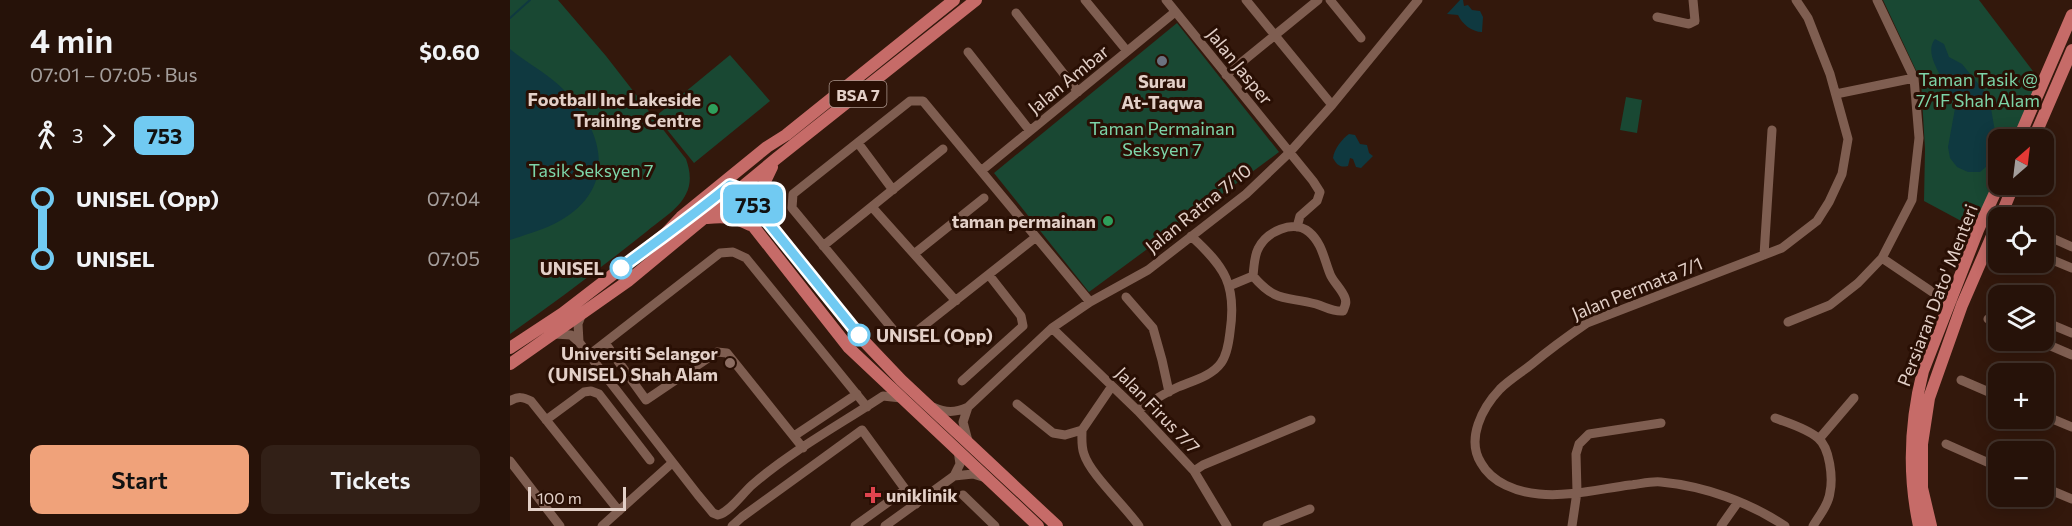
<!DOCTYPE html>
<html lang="en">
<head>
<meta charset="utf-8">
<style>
	:root { --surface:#261209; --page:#322017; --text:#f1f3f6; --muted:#a49e9c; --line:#42322a; --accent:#f0a27a }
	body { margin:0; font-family:Commissioner,sans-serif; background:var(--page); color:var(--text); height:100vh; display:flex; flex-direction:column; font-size:22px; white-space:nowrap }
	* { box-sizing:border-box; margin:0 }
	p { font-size:20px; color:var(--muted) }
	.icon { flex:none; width:33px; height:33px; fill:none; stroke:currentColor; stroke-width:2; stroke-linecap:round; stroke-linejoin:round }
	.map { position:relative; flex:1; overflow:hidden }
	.sheet { display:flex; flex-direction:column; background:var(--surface); width:510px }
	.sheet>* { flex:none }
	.badge { padding:0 12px; border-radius:9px; font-size:21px; line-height:39px }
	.needle { width:39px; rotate:28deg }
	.tools { position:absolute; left:1478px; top:129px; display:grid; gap:12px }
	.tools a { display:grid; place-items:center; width:66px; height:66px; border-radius:12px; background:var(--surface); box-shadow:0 3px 15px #0003,0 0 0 2px var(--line); font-size:30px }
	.scale { position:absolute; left:18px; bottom:15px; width:98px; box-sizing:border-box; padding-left:6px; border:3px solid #e3d0c8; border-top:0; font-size:16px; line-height:21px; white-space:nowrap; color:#e3d0c8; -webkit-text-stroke:4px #290f04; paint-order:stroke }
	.map>.badge { position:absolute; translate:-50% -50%; box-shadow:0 0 0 3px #fff }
	.legs { display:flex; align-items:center; gap:9px; height:66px; padding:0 30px; font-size:20px }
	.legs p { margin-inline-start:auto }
	.headline { display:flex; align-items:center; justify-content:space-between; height:102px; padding:0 30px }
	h1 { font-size:33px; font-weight:600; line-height:45px }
	.cta { display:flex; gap:12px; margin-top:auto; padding:12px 30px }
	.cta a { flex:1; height:69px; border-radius:12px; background:var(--accent); color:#111; font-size:24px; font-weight:600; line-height:69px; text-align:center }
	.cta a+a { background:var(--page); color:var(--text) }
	ul { padding:0 30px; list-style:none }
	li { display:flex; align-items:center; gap:21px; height:60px; font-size:22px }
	li i { display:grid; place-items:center; width:9px; height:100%; margin:0 8px; background:currentColor }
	li i::after { content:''; width:15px; height:15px; margin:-8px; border:4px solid; border-radius:50%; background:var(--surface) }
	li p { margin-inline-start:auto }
	li:first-child i { background:linear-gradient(#0000 50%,currentColor 0) }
	li:last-child i { background:linear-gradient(currentColor 50%,#0000 0) }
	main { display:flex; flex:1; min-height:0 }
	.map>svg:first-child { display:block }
	.green { fill:#194833 }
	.water { fill:#0f3940 }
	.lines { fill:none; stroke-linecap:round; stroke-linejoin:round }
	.stream { stroke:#0f3940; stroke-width:2 }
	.minor { stroke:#7f5e51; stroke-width:9 }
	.major { stroke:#c66b68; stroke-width:12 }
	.line-1-casing { stroke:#fff; stroke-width:14 }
	.line-1 { stroke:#71caf2; stroke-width:9 }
	.worship-dot { fill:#6b7280; stroke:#290f04; stroke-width:2 }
	.leisure-dot { fill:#2e9e5b; stroke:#290f04; stroke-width:2 }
	.stop-1-dot { fill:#fff; stroke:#71caf2; stroke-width:3 }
	.education-dot { fill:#8d6e63; stroke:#290f04; stroke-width:2 }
	.health-dot { fill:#e0444e; stroke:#290f04; stroke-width:2 }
	.labels { text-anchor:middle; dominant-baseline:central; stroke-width:6; stroke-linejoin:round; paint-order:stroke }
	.shield { fill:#290f04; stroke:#ab968d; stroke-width:1.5 }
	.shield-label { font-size:16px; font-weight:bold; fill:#e3d0c8 }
	.street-label { font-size:18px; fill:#e3d0c8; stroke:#290f04 }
	.park-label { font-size:18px; fill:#7dd5a9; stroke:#290f04 }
	.poi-label { font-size:18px; font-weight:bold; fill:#e3d0c8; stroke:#290f04; text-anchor:end }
	.stop-label { font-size:18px; font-weight:bold; fill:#e3d0c8; stroke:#290f04; text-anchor:end }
</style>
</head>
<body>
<main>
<section class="sheet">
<div class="headline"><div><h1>4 min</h1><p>07:01 – 07:05 · Bus</p></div><b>$0.60</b></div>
<div class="legs"><svg class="icon" aria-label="walk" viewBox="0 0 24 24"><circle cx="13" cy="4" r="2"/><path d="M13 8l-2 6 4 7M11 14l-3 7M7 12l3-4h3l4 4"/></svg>3<svg class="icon" aria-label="forward" viewBox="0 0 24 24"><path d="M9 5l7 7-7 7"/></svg><b class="badge" style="background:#71caf2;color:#111">753</b></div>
<ul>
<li><i style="color:#71caf2"></i><b>UNISEL (Opp)</b><p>07:04</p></li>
<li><i style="color:#71caf2"></i><b>UNISEL</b><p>07:05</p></li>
</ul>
<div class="cta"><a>Start</a><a>Tickets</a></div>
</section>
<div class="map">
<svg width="1562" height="526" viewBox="0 0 1562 526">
	<rect width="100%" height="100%" fill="#33180c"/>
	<!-- green -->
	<path class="green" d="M 0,0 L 48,0 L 96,56 L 176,159 C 180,170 182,183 176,194 C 169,209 149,221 136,232 C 92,267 47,301 0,334 Z
		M 1373,0 L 1469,0 L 1532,83 L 1507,139 L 1488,140 L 1488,184 L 1468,230 L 1414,201 L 1415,149 L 1411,81 Z
		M 667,23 L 769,152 L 579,292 L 484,173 Z
		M 220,55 L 260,101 L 184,163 L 146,116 Z
		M 1116,97 L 1132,100 L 1127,133 L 1110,130 Z"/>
	<!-- water -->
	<path class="water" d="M 950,0 L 953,0 L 954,6 L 958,5 L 962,10 L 970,11 L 973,17 L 972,32 C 962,32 952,24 948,15 L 937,14 Z
		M 1425,39 L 1434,44 L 1439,57 L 1452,64 L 1479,97 L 1487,143 L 1477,166 L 1470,172 L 1458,172 L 1447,167 L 1440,158 L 1438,147 L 1446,103 C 1440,86 1411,56 1425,39 Z
		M 0,49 C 18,64 39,74 55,91 C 98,136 106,193 44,224 C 30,231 14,235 0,240 Z
		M 839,134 L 845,135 L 850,144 L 857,145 L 859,153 L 863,156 L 851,168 L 846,167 L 843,159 L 840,158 L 838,166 C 830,168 827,165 823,158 C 824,149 832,139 839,134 Z"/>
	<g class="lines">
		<!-- stream -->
		<path class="stream" d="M 0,18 L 20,0"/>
		<!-- minor -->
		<path class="minor" d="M 575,0 L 617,51
			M 656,0 L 803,181 L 810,192 L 807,201 L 790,216 L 787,227
			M 736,0 L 822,105
			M 820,0 L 851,38
			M 506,13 L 568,92
			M 1147,17 L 1179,24 L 1185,21 L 1183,0
			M 458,52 L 520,131
			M 716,75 L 808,0
			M 1326,94 L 1404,78
			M 348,143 L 383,190
			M 471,171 L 665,12
			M 362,207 L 446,301
			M 1533,234 L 1562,247
			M 526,237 L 402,335 L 385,332 L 282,208 L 283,194 L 400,101 L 413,101 L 580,302
			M 313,246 L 433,149
			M 404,254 L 474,198
			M 1254,255 L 1262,130
			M 1533,256 L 1562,268
			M 1372,258 L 1440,304
			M 719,286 L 743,276 C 766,303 776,296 806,304 C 816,307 823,312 833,311 C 835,306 837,303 835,298 C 832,289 823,282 820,274 C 814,259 812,243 799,232 C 783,219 756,232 748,249 C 744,257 744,267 743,276
			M 616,297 L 643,328 L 652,360 L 659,392
			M 1478,319 L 1488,324
			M 1533,321 L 1562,333
			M 1278,322 L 1320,305 L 1348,283 L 1372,258 L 1402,200 L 1409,138 L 1404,78 L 1367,0
			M 542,328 L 628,411 L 684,471 L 717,526
			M 45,334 L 61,335 L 69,342 L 188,495 L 203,513 L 208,515 C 220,512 232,494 242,485 C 281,451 329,425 373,396 L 391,398
			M 1527,340 L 1562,355
			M 69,342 L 68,324 L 71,316
			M 95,343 L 136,400 L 207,352 L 217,353 L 293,448
			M 79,355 L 210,253 L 223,252 L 236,258 L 357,407
			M 1451,380 L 1488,396
			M 452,381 L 513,326 L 511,316 L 479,275
			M 0,401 C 8,396 13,397 21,401 L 109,511
			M 507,404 L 543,433 L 555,435 L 572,430 L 602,386
			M 423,407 C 436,413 445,413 458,407 L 542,328 L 580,302 L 638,270 L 736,194 L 779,153 L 822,105 L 908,0
			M 628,411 L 635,405 C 646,399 657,392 668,387 C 682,381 702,376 711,363 C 717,355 719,341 720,332 C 727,285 715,267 681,236
			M 1533,415 L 1562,427
			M 1265,418 C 1278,423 1296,428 1308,438 C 1320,448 1323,478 1320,492 C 1319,504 1309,516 1303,526
			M 36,420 L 74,392 L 81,391 L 89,394 L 140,460
			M 572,430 C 572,438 571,446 574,454 C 580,474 615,506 629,526
			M 284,436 L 347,394
			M 1309,439 L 1344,398
			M 458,441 L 453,422 L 458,407
			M 1436,444 L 1488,467
			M 0,461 L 50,526
			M 684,471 L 693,465 L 801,420
			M 444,476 L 450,464 L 448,450
			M 1533,487 L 1562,499
			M 453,495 L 485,526
			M 92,526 L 162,463
			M 222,526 L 232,517 L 352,430 L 406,504
			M 345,526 L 395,490
			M 375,526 L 444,476 L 463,474 L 476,478
			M 757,526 L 800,509
			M 1062,526 L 1067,492 L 1066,454 L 1069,444 L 1079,434 L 1151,423
			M 1211,526 L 1228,502
			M 1275,526 C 1239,502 1194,486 1151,482 C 1141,481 1130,484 1120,485 C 1090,489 1058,497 1029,494 C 1007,492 982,483 971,463 C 956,439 972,408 990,389 C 999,380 1012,372 1022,364 C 1040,349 1058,336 1077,323 L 1272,248 L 1307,221 L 1319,202 L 1332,174 L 1338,139 L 1320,74 L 1298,18 L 1286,0"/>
		<!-- major -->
		<path class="major" d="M 1508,140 L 1562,15
			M 1523,140 L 1562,50
			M 224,186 L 231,189 L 352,339 L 391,380 L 547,526
			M 220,191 L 221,198 L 339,348 L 528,526
			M 253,216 L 251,190 L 262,167
			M 197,218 C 214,216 225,217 240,225
			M 1490,218 L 1504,184
			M 0,348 L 53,313 L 101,276 L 155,234 L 171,217 L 257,147 L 276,135 L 444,0
			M 0,364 L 118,281 L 267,158 L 466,0
			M 1409,526 C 1398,475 1400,422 1413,371 L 1468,230 L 1489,184
			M 1421,526 L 1412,488 L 1412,444 L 1419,398 L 1452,305 L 1488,222"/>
	</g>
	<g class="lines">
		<!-- line-1 casing -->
		<g class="line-1-casing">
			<path id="line-1" d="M 111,268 C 147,241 185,214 220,185 L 231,189 L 349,335"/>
		</g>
		<!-- line-1 -->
		<use href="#line-1" class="line-1"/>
	</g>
	<!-- markers -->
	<circle class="worship-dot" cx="652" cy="61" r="6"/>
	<g class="leisure-dot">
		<circle cx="203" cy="109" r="6"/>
		<circle cx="598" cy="221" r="6"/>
	</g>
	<g class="stop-1-dot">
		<circle cx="111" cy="268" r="10"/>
		<circle cx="349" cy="335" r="10"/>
	</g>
	<circle class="education-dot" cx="220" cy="363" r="6"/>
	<path class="health-dot" d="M360 486h6v6h6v6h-6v6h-6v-6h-6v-6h6z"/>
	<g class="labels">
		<!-- shield labels -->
		<rect class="shield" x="319.5" y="81" width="57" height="26" rx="4.5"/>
		<g class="shield-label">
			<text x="348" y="94">BSA 7</text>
		</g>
		<!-- street labels -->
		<g class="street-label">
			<text transform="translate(730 66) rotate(51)">Jalan Jasper</text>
			<text transform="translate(558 79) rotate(-39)">Jalan Ambar</text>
			<text transform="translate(688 208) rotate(-39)">Jalan Ratna 7/10</text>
			<text transform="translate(1127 288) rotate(-22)">Jalan Permata 7/1</text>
			<text transform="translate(1427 295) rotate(-69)">Persiaran Dato' Menteri</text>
			<text transform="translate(648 410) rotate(46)">Jalan Firus 7/7</text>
		</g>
		<!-- park labels -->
		<g class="park-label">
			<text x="1468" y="79">Taman Tasik @<tspan x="1468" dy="21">7/1F Shah Alam</tspan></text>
			<text x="652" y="128">Taman Permainan<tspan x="652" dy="21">Seksyen 7</tspan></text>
			<text x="81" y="170">Tasik Seksyen 7</text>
		</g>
		<!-- poi labels -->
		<g class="poi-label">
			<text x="652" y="81" text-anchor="middle">Surau<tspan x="652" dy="21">At-Taqwa</tspan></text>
			<text x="191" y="99">Football Inc Lakeside<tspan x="191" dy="21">Training Centre</tspan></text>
			<text x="586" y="221">taman permainan</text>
			<text x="208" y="353">Universiti Selangor<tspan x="208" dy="21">(UNISEL) Shah Alam</tspan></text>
			<text x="376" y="495" text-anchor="start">uniklinik</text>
		</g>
		<!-- stop labels -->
		<g class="stop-label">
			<text x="94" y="268">UNISEL</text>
			<text x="366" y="335" text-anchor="start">UNISEL (Opp)</text>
		</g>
	</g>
</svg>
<div class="tools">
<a><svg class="needle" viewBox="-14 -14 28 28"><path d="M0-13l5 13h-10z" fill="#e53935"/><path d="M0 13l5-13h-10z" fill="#a49e9c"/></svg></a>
<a><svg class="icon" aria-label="locate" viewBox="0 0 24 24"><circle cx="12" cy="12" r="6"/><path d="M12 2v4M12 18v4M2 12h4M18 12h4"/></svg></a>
<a><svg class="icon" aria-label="layers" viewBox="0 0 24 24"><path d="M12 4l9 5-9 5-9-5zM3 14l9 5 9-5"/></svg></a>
<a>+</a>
<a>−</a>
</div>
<div class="scale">100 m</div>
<b class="badge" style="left:243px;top:204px;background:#71caf2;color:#111">753</b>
</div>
</main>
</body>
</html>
